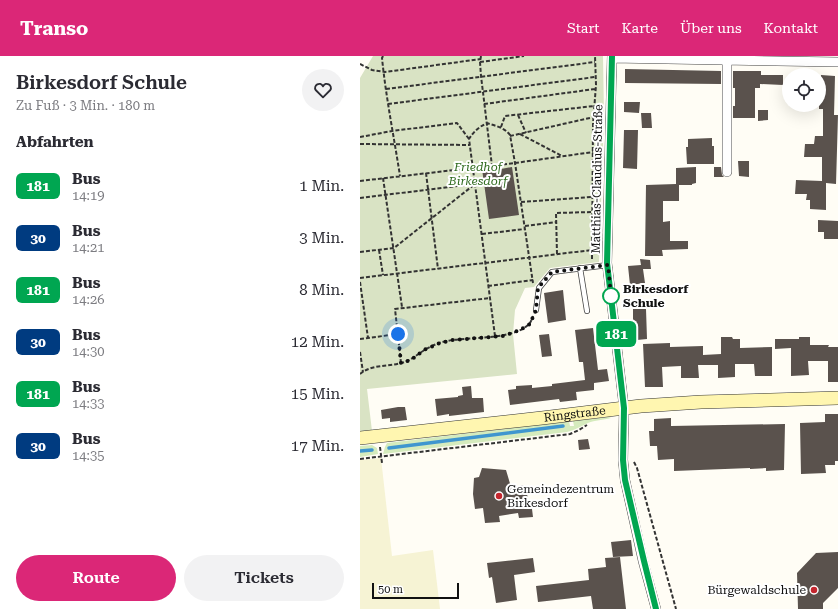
<!DOCTYPE html>
<html lang="de">
<head>
<meta charset="utf-8">
<style>
	:root { --surface:#fff; --page:#f2f2f3; --text:#2b2b33; --muted:#7c7c81; --accent:#db2777 }
	body { margin:0; font-family:"Roboto Serif",serif; background:var(--page); color:var(--text); height:100vh; display:flex; flex-direction:column; font-size:15px; white-space:nowrap }
	* { box-sizing:border-box; margin:0 }
	p { font-size:13px; color:var(--muted) }
	.icon { flex:none; width:22px; height:22px; fill:none; stroke:currentColor; stroke-width:2; stroke-linecap:round; stroke-linejoin:round }
	.map { position:relative; flex:1; overflow:hidden }
	.details { display:flex; flex-direction:column; background:var(--surface); width:360px }
	.details>* { flex:none }
	.badge { padding:0 8px; border-radius:6px; font-size:14px; line-height:26px }
	.fabs { position:absolute; left:422px; top:12px; display:grid; gap:8px }
	.fabs a { display:grid; place-items:center; width:44px; height:44px; border-radius:50%; background:var(--surface); box-shadow:0 4px 16px #0002; font-size:20px }
	.scale { position:absolute; left:12px; bottom:10px; width:87px; box-sizing:border-box; padding-left:4px; border:2px solid #111; border-top:0; font-size:11px; line-height:14px; white-space:nowrap; color:#111; -webkit-text-stroke:3px #fff; paint-order:stroke }
	.you { position:absolute; width:20px; height:20px; margin:-10px; border:3px solid #fff; border-radius:50%; background:#1a73e8; box-shadow:0 0 0 6px #1a73e833 }
	.map>.badge { position:absolute; translate:-50% -50%; box-shadow:0 0 0 2px #fff }
	h2 { padding:0 16px; font-size:15px; line-height:36px }
	.round { display:grid; place-items:center; flex:none; width:42px; height:42px; border-radius:21px; background:var(--page) }
	.summary { display:flex; align-items:center; justify-content:space-between; height:68px; padding:0 16px }
	h1 { font-size:19px; font-weight:600; line-height:30px }
	.action { display:flex; gap:8px; margin-top:auto; padding:8px 16px }
	.action a { flex:1; height:46px; border-radius:24px; background:var(--accent); color:#fff; font-size:16px; font-weight:600; line-height:46px; text-align:center }
	.action a+a { background:var(--page); color:var(--text) }
	ul { padding:0; list-style:none }
	li { display:flex; align-items:center; gap:12px; height:52px; padding:0 16px }
	li div { flex:1 }
	li b { display:block; font-size:15px }
	li em { font-style:normal }
	li .badge { min-width:44px; font-weight:700; text-align:center }
	header { display:flex; align-items:center; gap:24px; box-sizing:border-box; height:56px; padding:0 20px; background:var(--accent); color:#fff }
	header strong { font-size:19px }
	nav { display:flex; gap:22px; margin-inline-start:auto; font-size:14px }
	main { display:flex; flex:1; min-height:0 }
	.map>svg:first-child { display:block }
	.farmland { fill:#f6f3d4 }
	.green { fill:#d5ebbd }
	.cemetery { fill:#d9e3c4 }
	.lines { fill:none; stroke-linecap:round; stroke-linejoin:round }
	.stream { stroke:#3f96cf; stroke-width:3.5 }
	.building { fill:#5a524d }
	.lane-casing { stroke:#444; stroke-width:6 }
	.street-casing { stroke:#444; stroke-width:10 }
	.secondary-casing { stroke:#333; stroke-width:14 }
	.path { stroke:#333; stroke-width:2; stroke-dasharray:4 2; stroke-linecap:butt }
	.lane { stroke:#fff; stroke-width:4.5 }
	.street { stroke:#fff; stroke-width:9 }
	.secondary { stroke:#fff6b0; stroke-width:13 }
	.line-casing { stroke:#fff; stroke-width:9 }
	.line { stroke:#00a651; stroke-width:6 }
	.walk { stroke:#111; stroke-width:4; stroke-dasharray:0 7.2 }
	.stop-dot { fill:#fff; stroke:#00a651; stroke-width:2 }
	.poi-dot { fill:#c4262e; stroke:#fff; stroke-width:1.5 }
	.labels { text-anchor:middle; dominant-baseline:central; stroke-width:4; stroke-linejoin:round; paint-order:stroke }
	.park-label { font-size:12px; font-style:italic; fill:#2f6b1f; stroke:#fff }
	.street-label { font-size:12px; fill:#111; stroke:#fff }
	.stop-label { font-size:12px; font-weight:bold; fill:#111; stroke:#fff; text-anchor:start }
	.poi-label { font-size:12px; fill:#111; stroke:#fff; text-anchor:start }
</style>
</head>
<body>
<header>
<strong>Transo</strong>
<nav><a>Start</a><a>Karte</a><a>Über uns</a><a>Kontakt</a></nav>
</header>
<main>
<section class="details">
<div class="summary"><div><h1>Birkesdorf Schule</h1><p>Zu Fuß · 3 Min. · 180 m</p></div><a class="round"><svg class="icon" aria-label="heart" viewBox="0 0 24 24"><path d="M12 20l-8-8c-3-5 5-10 8-4 3-6 11-1 8 4z"/></svg></a></div>
<h2>Abfahrten</h2>
<ul>
<li><span class="badge" style="background:#00a651;color:#fff">181</span><div><b>Bus</b><p>14:19</p></div><em>1 Min.</em></li>
<li><span class="badge" style="background:#003b80;color:#fff">30</span><div><b>Bus</b><p>14:21</p></div><em>3 Min.</em></li>
<li><span class="badge" style="background:#00a651;color:#fff">181</span><div><b>Bus</b><p>14:26</p></div><em>8 Min.</em></li>
<li><span class="badge" style="background:#003b80;color:#fff">30</span><div><b>Bus</b><p>14:30</p></div><em>12 Min.</em></li>
<li><span class="badge" style="background:#00a651;color:#fff">181</span><div><b>Bus</b><p>14:33</p></div><em>15 Min.</em></li>
<li><span class="badge" style="background:#003b80;color:#fff">30</span><div><b>Bus</b><p>14:35</p></div><em>17 Min.</em></li>
</ul>
<div class="action"><a>Route</a><a>Tickets</a></div>
</section>
<div class="map">
<svg width="478" height="553" viewBox="0 0 478 553">
	<rect width="100%" height="100%" fill="#fffdf5"/>
	<!-- farmland -->
	<path class="farmland" d="M 21,402 L 32,500 L 73,494 L 80,553 L 0,553 L 0,404 Z"/>
	<!-- green -->
	<path class="green" d="M 249,361 L 251,362 C 243,364 235,364 228,367 C 221,370 215,374 207,376 L 23,398 L 25,391 L 27,387 L 209,365 L 210,370 L 214,370 L 213,365 Z
		M 12,389 L 17,392 L 18,398 L 0,401 L 0,390 Z"/>
	<!-- cemetery -->
	<path class="cemetery" d="M 13,0 L 243,0 L 244,60 L 239,206 L 190,212 L 174,231 L 165,232 L 155,254 L 153,278 L 157,318 L 7,333 L 12,375 L 0,376 L 0,22 Z"/>
	<g class="lines">
		<!-- stream -->
		<path class="stream" d="M 29,392 L 203,370
			M 0,395 L 12,394"/>
	</g>
	<!-- building -->
	<path class="building" d="M 265,13 L 361,15 L 361,28 L 265,27 Z
		M 373,15 L 401,15 L 401,19 L 423,19 L 423,29 L 400,28 L 400,32 L 395,32 L 395,62 L 373,62 L 373,50 L 375,50 L 375,32 L 373,32 Z
		M 461,19 L 475,20 L 474,59 L 478,59 L 476,128 L 466,127 L 466,154 L 450,153 L 450,144 L 446,144 L 447,138 L 435,138 L 436,124 L 462,125 L 462,101 L 444,101 L 445,88 L 454,88 L 455,80 L 463,80 L 463,53 L 459,53 L 459,29 L 460,29 Z
		M 264,46 L 280,46 L 279,57 L 264,56 Z
		M 398,54 L 408,54 L 408,64 L 398,65 Z
		M 281,57 L 291,57 L 292,72 L 282,72 Z
		M 264,74 L 278,74 L 277,113 L 263,112 Z
		M 352,82 L 352,90 L 354,90 L 354,108 L 327,108 L 326,91 L 328,91 L 328,83 Z
		M 378,105 L 389,105 L 389,121 L 379,120 Z
		M 141,110 L 141,113 L 152,111 L 159,159 L 129,163 L 122,113 Z
		M 336,111 L 336,127 L 332,128 L 332,129 L 319,129 L 319,145 L 303,145 L 303,166 L 310,165 L 310,185 L 328,185 L 328,193 L 302,194 L 303,200 L 285,200 L 286,129 L 316,128 L 316,112 Z
		M 354,111 L 361,111 L 362,119 L 364,121 L 354,121 Z
		M 458,164 L 478,165 L 478,183 L 464,183 L 464,176 L 458,176 Z
		M 280,203 L 290,204 L 291,213 L 283,213 L 285,227 L 270,229 L 268,210 L 281,209 Z
		M 203,234 L 206,264 L 188,267 L 184,237 Z
		M 273,253 L 286,253 L 287,283 L 277,284 L 277,274 L 273,274 Z
		M 233,272 L 238,314 L 247,313 L 249,325 L 234,327 L 234,334 L 216,336 L 217,344 L 200,346 L 199,343 L 150,349 L 148,334 L 156,333 L 156,330 L 172,329 L 172,332 L 192,330 L 192,328 L 225,324 L 223,306 L 219,306 L 215,274 Z
		M 189,278 L 192,300 L 182,301 L 179,279 Z
		M 361,281 L 372,281 L 373,283 L 380,283 L 380,292 L 412,291 L 412,320 L 395,320 L 394,308 L 375,308 L 375,321 L 358,322 L 358,309 L 338,309 L 339,322 L 321,322 L 321,310 L 302,311 L 303,331 L 285,331 L 283,288 L 310,287 L 310,291 L 343,290 L 343,299 L 361,298 Z
		M 439,281 L 450,281 L 450,289 L 469,289 L 468,291 L 478,291 L 478,326 L 468,326 L 468,305 L 448,305 L 449,319 L 431,320 L 431,292 L 415,293 L 415,283 L 439,283 Z
		M 111,330 L 112,342 L 123,342 L 124,356 L 89,360 L 89,358 L 77,360 L 75,343 L 98,341 L 98,340 L 103,339 L 102,331 Z
		M 38,351 L 45,351 L 47,364 L 30,366 L 30,362 L 22,363 L 21,354 Z
		M 465,358 L 478,358 L 478,405 L 475,405 L 475,409 L 465,409 L 466,417 L 441,418 L 440,367 L 465,366 Z
		M 311,362 L 311,370 L 425,368 L 424,414 L 406,415 L 406,412 L 390,413 L 390,412 L 314,415 L 314,403 L 298,404 L 297,390 L 290,390 L 289,375 L 294,375 L 294,363 Z
		M 228,383 L 230,393 L 219,394 L 218,384 Z
		M 122,412 L 146,414 L 151,431 L 166,429 L 168,445 L 171,445 L 173,461 L 159,462 L 158,457 L 139,460 L 140,466 L 125,467 L 123,452 L 115,453 L 113,438 L 114,422 L 119,421 Z
		M 271,484 L 273,500 L 253,501 L 251,486 Z
		M 478,496 L 478,532 L 463,547 L 463,553 L 438,553 L 437,517 L 456,497 Z
		M 260,501 L 266,553 L 233,553 L 231,540 L 178,546 L 176,530 L 229,524 L 228,513 L 246,511 L 245,502 Z
		M 173,502 L 175,516 L 154,519 L 157,544 L 136,547 L 132,521 L 129,522 L 127,507 Z"/>
	<g class="lines">
		<!-- lane casing -->
		<g class="lane-casing">
			<path id="lane" d="M 220,212 L 227,255
				M 176,254 L 179,232 L 192,216 L 248,209"/>
		</g>
		<!-- street casing -->
		<g class="street-casing">
			<path id="street" d="M 252,0 L 247,207 L 264,352 L 263,404 L 265,424 L 283,505 L 296,553
				M 252,2 L 478,6
				M 367,4 L 367,116"/>
		</g>
		<!-- secondary casing -->
		<g class="secondary-casing">
			<g id="secondary">
				<path id="s1" d="M 0,382 L 182,362 L 281,350 L 341,346 L 478,342"/>
			</g>
		</g>
		<!-- path -->
		<path class="path" d="M 23,0 L 22,2 C 26,42 34,81 40,120
			M 121,0 L 120,6 L 121,20 L 132,110
			M 120,6 L 164,0
			M 0,8 L 12,14 L 25,16 L 121,3
			M 26,33 L 235,6
			M 28,48 L 235,21
			M 124,48 L 235,33
			M 158,59 L 166,77
			M 141,71 L 145,60 L 234,50
			M 160,78 L 202,100
			M 150,80 L 234,61
			M 0,81 L 32,75 L 97,67 L 109,83
			M 0,88 L 110,89
			M 66,117 L 78,213
			M 23,122 L 42,251
			M 0,125 L 155,107 L 233,96
			M 0,142 L 114,128
			M 161,146 L 232,141
			M 165,170 L 196,166
			M 122,178 L 165,173
			M 19,194 L 23,219
			M 0,196 L 34,192 L 115,128
			M 197,198 L 196,157 L 232,156
			M 232,203 L 233,68 L 236,29 L 235,0
			M 0,222 L 232,194
			M 0,226 L 8,282
			M 128,230 L 173,224
			M 135,280 L 109,83 C 114,75 119,71 127,67 C 135,70 144,71 150,79 L 155,107 L 173,227
			M 0,283 L 38,278
			M 0,296 L 3,316
			M 41,307 L 35,253 L 130,242
			M 0,318 C 12,308 27,311 41,307 C 50,305 55,300 63,295 C 67,292 74,289 79,287 C 103,279 152,286 169,268 C 171,266 172,263 173,260
			M 20,391 L 22,407
			M 0,403 L 210,378 L 219,374 L 227,369
			M 274,406 L 277,412 L 316,553"/>
		<!-- lane -->
		<use href="#lane" class="lane"/>
		<!-- street -->
		<use href="#street" class="street"/>
		<!-- secondary -->
		<use href="#secondary" class="secondary"/>
	</g>
	<g class="lines">
		<!-- line casing -->
		<g class="line-casing">
			<path id="line" d="M 252,0 L 247,207 L 264,352 L 263,404 L 265,424 L 284,505 L 296,553"/>
		</g>
		<!-- line -->
		<use href="#line" class="line"/>
		<!-- walk -->
		<path class="walk" d="M 38,278 L 41,307 L 51,304 L 64,294 L 80,287 L 93,284 L 143,280 L 160,274 L 170,268 L 176,254 L 178,232 L 192,216 L 248,209 L 251,240"/>
	</g>
	<!-- markers -->
	<circle class="stop-dot" cx="251" cy="240" r="8"/>
	<g class="poi-dot">
		<circle cx="139" cy="440" r="4"/>
		<circle cx="454" cy="534" r="4"/>
	</g>
	<g class="labels">
		<!-- park labels -->
		<g class="park-label">
			<text x="118" y="111">Friedhof<tspan x="118" dy="14">Birkesdorf</tspan></text>
		</g>
		<!-- street labels -->
		<g class="street-label">
			<text transform="translate(237 123) rotate(-89)">Matthias-Claudius-Straße</text>
			<text stroke="none"><textPath href="#s1" startOffset="216">Ringstraße</textPath></text>
		</g>
		<!-- stop labels -->
		<g class="stop-label">
			<text x="263" y="233">Birkesdorf<tspan x="263" dy="14">Schule</tspan></text>
		</g>
		<!-- poi labels -->
		<g class="poi-label">
			<text x="147" y="433">Gemeindezentrum<tspan x="147" dy="14">Birkesdorf</tspan></text>
			<text x="446" y="534" text-anchor="end">Bürgewaldschule</text>
		</g>
	</g>
</svg>
<div class="fabs">
<a><svg class="icon" aria-label="locate" viewBox="0 0 24 24"><circle cx="12" cy="12" r="6"/><path d="M12 2v4M12 18v4M2 12h4M18 12h4"/></svg></a>
</div>
<div class="scale">50 m</div>
<div class="you" style="left:38px;top:278px"></div>
<b class="badge" style="left:256px;top:278px;background:#00a651;color:#fff">181</b>
</div>
</main>
</body>
</html>
